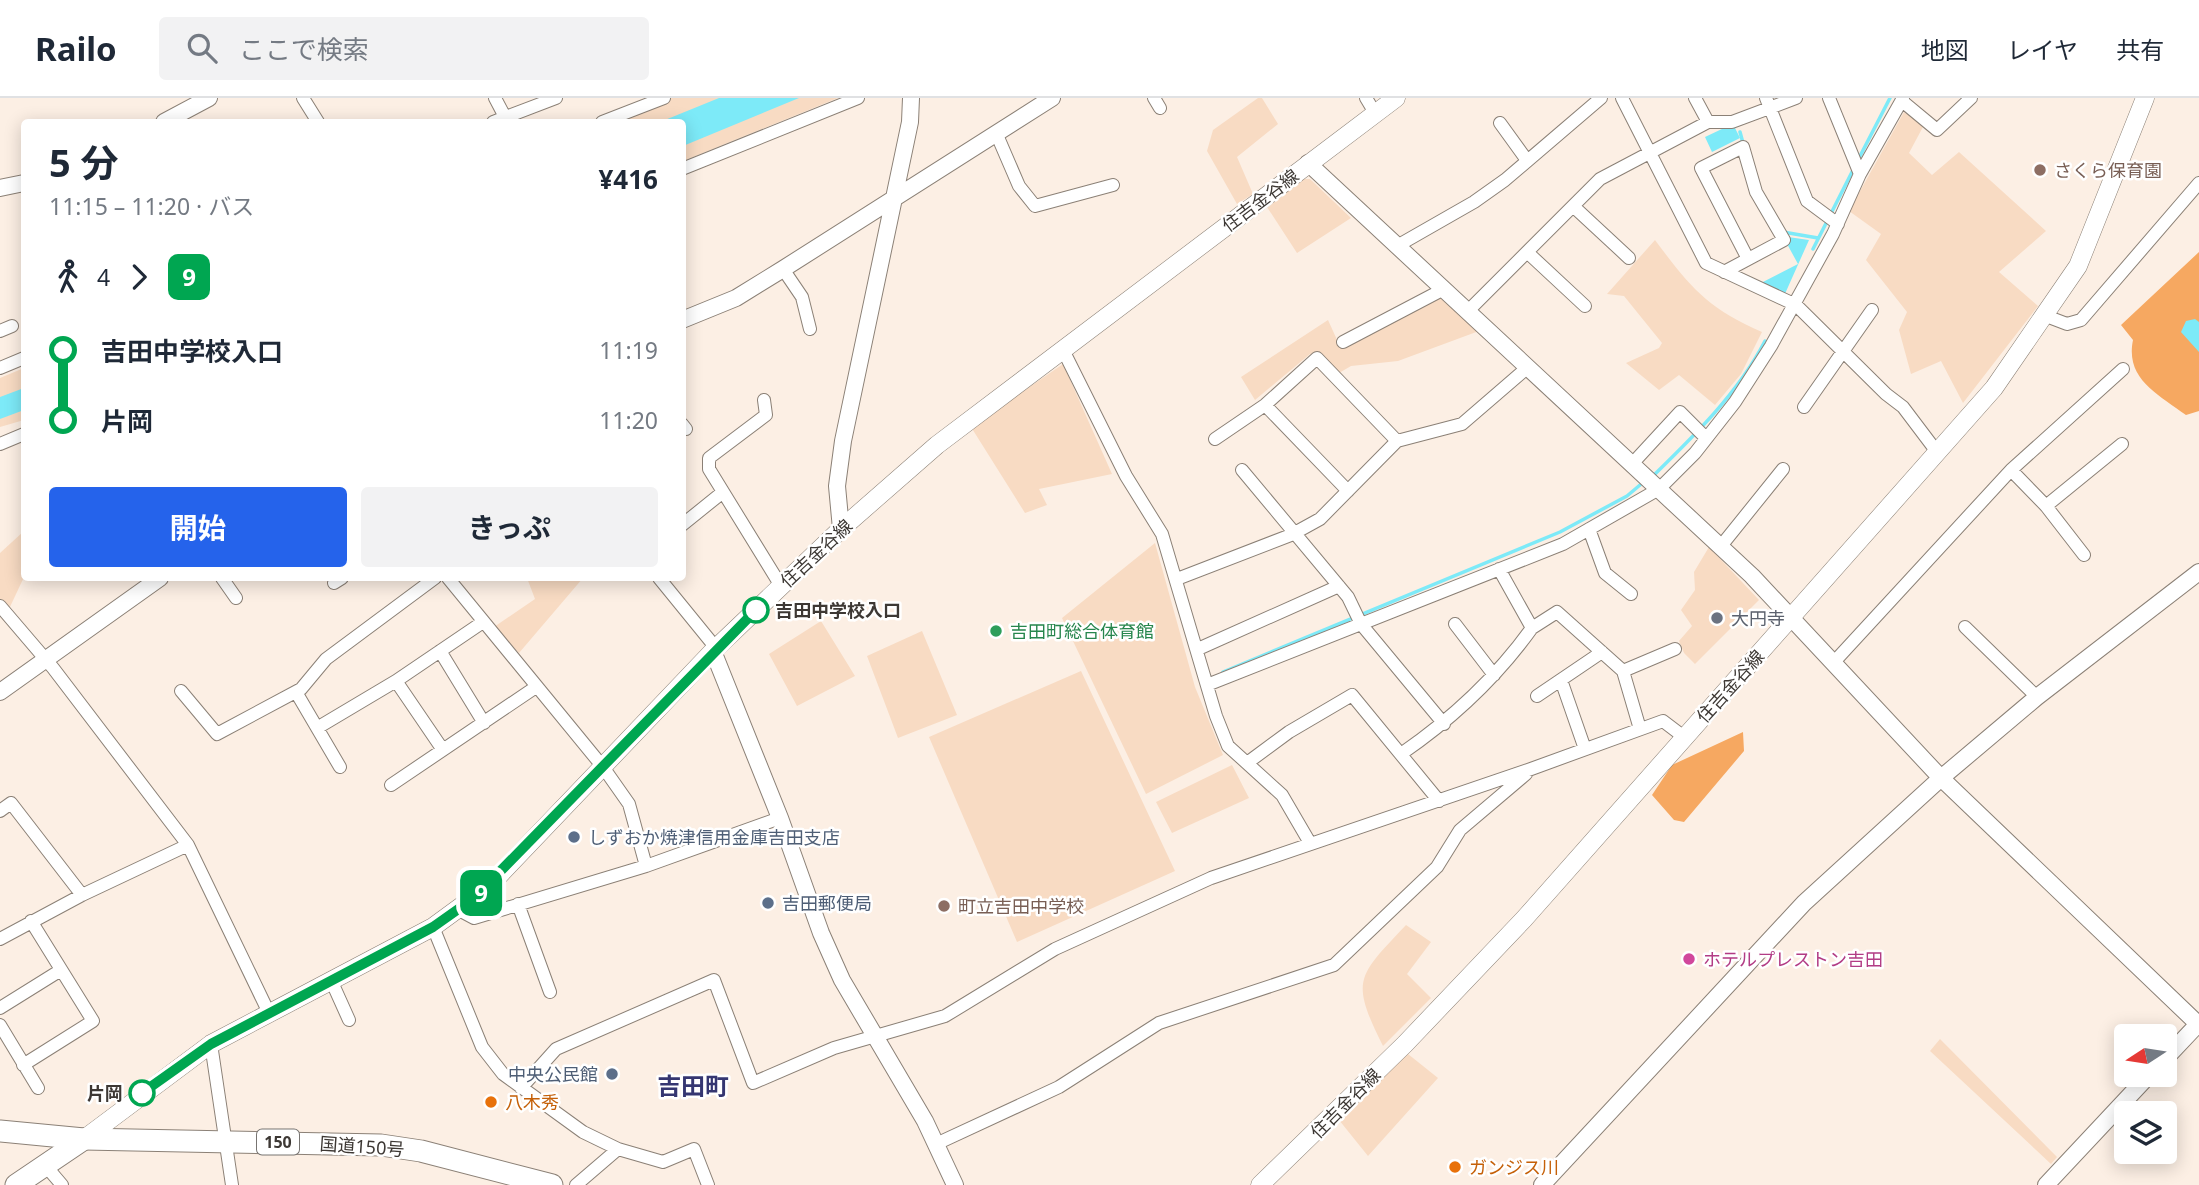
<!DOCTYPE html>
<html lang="ja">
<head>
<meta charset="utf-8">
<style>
	:root { --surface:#fff; --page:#f2f2f3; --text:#1f2937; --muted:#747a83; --line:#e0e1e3; --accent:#2563eb }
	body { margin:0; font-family:"Noto Sans","Noto Sans JP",sans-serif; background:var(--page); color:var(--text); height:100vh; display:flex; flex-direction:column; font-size:26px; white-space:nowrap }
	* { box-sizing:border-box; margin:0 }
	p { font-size:23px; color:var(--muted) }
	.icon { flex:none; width:38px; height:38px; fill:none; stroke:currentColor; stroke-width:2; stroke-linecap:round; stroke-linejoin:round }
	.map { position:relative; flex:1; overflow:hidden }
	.sheet { position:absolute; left:21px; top:21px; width:665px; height:462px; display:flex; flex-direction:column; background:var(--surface); border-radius:7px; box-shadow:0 4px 18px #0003 }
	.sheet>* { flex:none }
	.badge { padding:0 14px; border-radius:10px; font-size:24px; line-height:46px }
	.needle { width:46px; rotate:258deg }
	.buttons { position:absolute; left:2114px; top:926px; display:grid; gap:14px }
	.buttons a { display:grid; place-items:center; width:63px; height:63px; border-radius:7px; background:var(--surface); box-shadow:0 4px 18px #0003; font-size:35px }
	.map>.badge { position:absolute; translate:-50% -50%; box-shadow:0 0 0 4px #fff }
	.legs { display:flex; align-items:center; gap:10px; height:77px; padding:0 28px; font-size:23px }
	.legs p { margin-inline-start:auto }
	.summary { display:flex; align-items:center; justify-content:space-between; height:119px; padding:0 28px }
	h1 { font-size:38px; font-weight:700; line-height:52px }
	.action { display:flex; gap:14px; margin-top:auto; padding:14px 28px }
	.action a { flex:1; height:80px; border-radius:7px; background:var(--accent); color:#fff; font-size:28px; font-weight:700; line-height:80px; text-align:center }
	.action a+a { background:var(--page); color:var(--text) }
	ul { padding:0 28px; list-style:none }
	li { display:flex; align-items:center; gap:24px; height:70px; font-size:26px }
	li i { display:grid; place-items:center; width:10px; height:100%; margin:0 9px; background:currentColor }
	li i::after { content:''; width:18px; height:18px; margin:-9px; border:5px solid; border-radius:50%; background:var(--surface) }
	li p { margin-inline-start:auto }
	li:first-child i { background:linear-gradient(#0000 50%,currentColor 0) }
	li:last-child i { background:linear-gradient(currentColor 50%,#0000 0) }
	header { display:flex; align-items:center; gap:42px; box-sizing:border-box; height:98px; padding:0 35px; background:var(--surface); border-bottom:2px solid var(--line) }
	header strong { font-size:33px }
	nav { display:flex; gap:38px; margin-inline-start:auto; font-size:24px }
	.search { width:490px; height:63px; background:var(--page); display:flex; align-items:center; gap:18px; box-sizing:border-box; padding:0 24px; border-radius:7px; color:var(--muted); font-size:26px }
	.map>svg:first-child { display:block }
	.green { fill:#f8dbc3 }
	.forest { fill:#f6a861 }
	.water { fill:#7deaf8 }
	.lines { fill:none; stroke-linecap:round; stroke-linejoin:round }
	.stream { stroke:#7deaf8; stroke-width:3.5 }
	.minor-casing { stroke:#8b8076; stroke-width:14 }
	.tertiary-casing { stroke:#8b8076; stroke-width:18 }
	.secondary-casing { stroke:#8b8076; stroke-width:19 }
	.primary-casing { stroke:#8b8076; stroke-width:23 }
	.trunk-casing { stroke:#8b8076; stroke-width:23 }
	.minor { stroke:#fff; stroke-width:12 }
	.tertiary { stroke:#fff; stroke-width:16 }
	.secondary { stroke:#fff; stroke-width:18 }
	.primary { stroke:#fff; stroke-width:21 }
	.trunk { stroke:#fff; stroke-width:21 }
	.line-1-casing { stroke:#fff; stroke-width:16 }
	.line-1 { stroke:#00a651; stroke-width:10 }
	.education-dot { fill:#8d6e63; stroke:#fff; stroke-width:2.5 }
	.stop-1-dot { fill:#fff; stroke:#00a651; stroke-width:3.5 }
	.worship-dot { fill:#6b7280; stroke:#fff; stroke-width:2.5 }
	.leisure-dot { fill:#2e9e5b; stroke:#fff; stroke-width:2.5 }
	.service-dot { fill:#5c6f8a; stroke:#fff; stroke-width:2.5 }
	.hotel-dot { fill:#d1479c; stroke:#fff; stroke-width:2.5 }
	.food-dot { fill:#e8710a; stroke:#fff; stroke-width:2.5 }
	.labels { text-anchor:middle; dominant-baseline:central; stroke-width:5; stroke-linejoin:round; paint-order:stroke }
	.shield { fill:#fff; stroke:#777471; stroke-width:2 }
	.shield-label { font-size:16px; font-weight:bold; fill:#3d3834 }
	.education-label { font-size:18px; fill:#785e54; stroke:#fff; text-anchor:start }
	.street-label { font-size:18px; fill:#3d3834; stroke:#fff }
	.stop-label { font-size:18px; font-weight:bold; fill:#3d3834; stroke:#fff; text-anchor:start }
	.worship-label { font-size:18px; fill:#5b616d; stroke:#fff; text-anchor:start }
	.leisure-label { font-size:18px; fill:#27864d; stroke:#fff; text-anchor:start }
	.service-label { font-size:18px; fill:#4e5e75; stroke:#fff; text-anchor:start }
	.hotel-label { font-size:18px; fill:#b23c85; stroke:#fff; text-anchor:start }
	.food-label { font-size:18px; fill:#c56008; stroke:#fff; text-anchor:start }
	.district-label { font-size:24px; font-weight:bold; fill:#353671; stroke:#fff }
</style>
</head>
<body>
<header>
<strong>Railo</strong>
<div class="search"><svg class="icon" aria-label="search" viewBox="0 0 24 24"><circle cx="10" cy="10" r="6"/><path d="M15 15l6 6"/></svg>ここで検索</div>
<nav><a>地図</a><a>レイヤ</a><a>共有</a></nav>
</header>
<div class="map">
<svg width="2199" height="1087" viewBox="0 0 2199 1087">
	<rect width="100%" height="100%" fill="#fcefe4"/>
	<!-- green -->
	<path class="green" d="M 667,0 L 838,0 L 683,63 L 682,24 L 603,24 Z
		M 1258,0 L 1262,0 L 1278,26 L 1237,59 L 1253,96 L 1237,106 L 1207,53 L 1213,32 Z
		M 1904,14 L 1924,27 L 1909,55 L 1932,77 L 1959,54 L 2046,133 L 1999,174 L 2038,208 L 1963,305 L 1941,263 L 1911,276 L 1899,232 L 1907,214 L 1866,162 L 1881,136 L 1849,113 Z
		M 1303,81 L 1310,81 L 1351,120 L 1297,155 L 1267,109 Z
		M 1655,142 C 1690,189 1707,210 1762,234 L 1741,276 L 1715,307 L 1679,277 L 1659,292 L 1626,265 L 1659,250 L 1662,245 L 1624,198 L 1607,196 Z
		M 1443,197 L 1479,233 L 1398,263 L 1351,268 L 1339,275 L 1316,256 L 1310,256 L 1255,302 L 1241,279 L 1328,222 L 1338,244 Z
		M 1063,266 L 1112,376 L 1039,391 L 1047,407 L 1025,415 L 971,329 Z
		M 24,270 L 24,322 L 0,329 L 0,280 Z
		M 24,433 L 24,479 L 9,511 L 0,501 L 0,455 Z
		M 1155,445 L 1195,589 L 1223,657 L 1146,696 L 1062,520 Z
		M 1709,449 L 1759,502 L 1695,566 L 1684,555 L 1679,543 L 1692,528 L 1681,512 L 1695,492 L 1694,474 Z
		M 527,480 L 583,480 L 519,555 L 494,529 L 535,501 Z
		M 821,523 L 855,578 L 797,608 L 769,556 Z
		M 922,533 L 957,617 L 898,640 L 867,558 Z
		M 1081,573 L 1175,773 L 1017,844 L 929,639 Z
		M 1232,667 L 1249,700 L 1172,735 L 1156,704 Z
		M 1406,827 L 1431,844 L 1407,876 L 1431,900 L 1383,948 C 1350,882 1357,879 1406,827 Z
		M 1940,941 L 2057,1059 L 2051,1066 L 1930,953 Z
		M 1408,956 L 1438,980 L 1368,1058 L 1339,1022 Z"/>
	<!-- forest -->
	<path class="forest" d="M 2199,154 L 2199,313 L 2186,317 C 2158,296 2125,281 2133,242 L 2121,227 Z
		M 1743,634 L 1744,653 L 1684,724 L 1674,722 L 1652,697 L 1672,667 Z"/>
	<!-- water -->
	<path class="water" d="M 719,0 L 799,0 L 683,48 L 682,24 L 660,24 Z
		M 1724,30 L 1735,30 L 1740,40 L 1712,54 L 1705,39 Z
		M 1788,139 L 1809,142 L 1784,198 L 1759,186 L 1798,166 L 1786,144 Z
		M 2195,221 L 2199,224 L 2199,254 L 2181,234 L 2186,223 Z
		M 24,290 L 24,312 L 0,321 L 0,299 Z"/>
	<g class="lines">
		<!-- stream -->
		<path class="stream" d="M 1740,34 L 1743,45
			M 1858,62 L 1890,0
			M 1783,134 L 1818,140
			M 1813,151 L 1853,72
			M 1654,377 C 1695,337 1739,294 1765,243
			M 1223,574 L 1560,434 L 1627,398 L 1640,387"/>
		<!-- minor casing -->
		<g class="minor-casing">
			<path id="minor" d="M 303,0 L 318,24
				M 495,0 L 505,19
				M 1154,0 L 1160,10
				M 1366,0 L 1375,15
				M 1622,0 L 1706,165 L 1796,207 L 1886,296 L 1903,309 L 1937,354
				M 1695,0 L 1708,24
				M 1766,0 L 1807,103 L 1838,126
				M 1829,0 L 1860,76
				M 1902,3 L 1937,32 L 1971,0
				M 493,24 L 556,0
				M 602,24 L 664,0
				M 1500,25 L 1526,61
				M 997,37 L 1019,88 L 1035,108 L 1113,87
				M 682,71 L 858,0
				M 1573,108 L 1629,160
				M 1397,148 L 1474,104 L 1505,82 L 1601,0
				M 1527,154 L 1585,208
				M 783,171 L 802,199 L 810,231
				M 1724,174 L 1784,142 L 1756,94 L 1743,49 L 1701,70 L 1748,161
				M 1468,213 L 1600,81 L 1708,24 L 1732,24 L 1796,0
				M 2046,218 L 2067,226 L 2081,222 L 2199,85
				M 0,233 L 12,228
				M 1343,244 L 1444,191
				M 1063,252 L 1126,378 L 1162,436 L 1216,618 L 1228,648 L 1282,697 L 1310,745
				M 0,270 L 24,260
				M 764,302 L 766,317 L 709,360 L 709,371 L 781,488
				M 1265,307 L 1348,393
				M 1804,309 L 1872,212
				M 682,326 L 686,331
				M 1215,341 L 1265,307 L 1317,260 L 1397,343
				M 0,346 L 24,336
				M 1632,366 L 1680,314 L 1705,339
				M 1242,372 L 1348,499 L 1361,526 L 1444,626
				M 2046,408 L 2122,346
				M 682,427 L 723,394
				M 1589,431 L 1605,475 L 1631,496
				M 1721,448 L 1783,371
				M 2084,457 L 2046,408 L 2011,372 L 2123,271
				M 222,480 L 236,500
				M 448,480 L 603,669 L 629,706 L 646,768
				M 659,480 L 716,550
				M 1177,481 L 1291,437 L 1320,421 L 1397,343 L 1462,326 L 1528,269
				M 334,485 L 342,480
				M 0,508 L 53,570 L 188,747 L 269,915
				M 1455,526 L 1494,577
				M 1965,529 L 2037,599
				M 1532,530 L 1557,514 L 1623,573 L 1640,631
				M 1198,551 L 1339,488
				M 440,553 L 484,625
				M 1835,563 L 2011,372
				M 1623,573 L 1675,551
				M 1561,582 L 1585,651
				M 396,583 L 443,652
				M 1207,587 L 1563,446 L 1659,391 L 1695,355 L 1735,304 L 1771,248 L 1833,136 L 1860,76 L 1903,0
				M 181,593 L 217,636 L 301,591 L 326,561 L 435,480
				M 296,594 L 340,669
				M 1537,598 L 1602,554
				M 317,630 L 396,583 L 483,524
				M 1401,656 C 1452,621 1496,580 1532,530 L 1499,471
				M 1247,665 L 1289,634 L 1352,597 L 1439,703
				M 391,687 L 536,589
				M 0,713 L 11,705 L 82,797
				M 518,806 L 550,894
				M 459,812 L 474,820 L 646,768 L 780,720
				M 433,829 L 482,949 L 503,976 L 583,1034 L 618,1051 L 663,1064 L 694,1051 L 708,1087
				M 0,841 L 82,797 L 188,747
				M 331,882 L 349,922
				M 0,910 L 61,872
				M 0,927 L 38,990
				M 211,946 L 232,1087
				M 23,967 L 93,923 L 31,823
				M 521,990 L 556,951 L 714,882 L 753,985 L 834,950 L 945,918 L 1055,851 L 1211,780 L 1531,671 L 1663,623 L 1684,639
				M 936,1046 L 1059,989 L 1159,925 L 1334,867 L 1437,769 L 1460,732 L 1526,676
				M 45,1067 L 62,1087
				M 576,1087 L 618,1051"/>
		</g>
		<!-- tertiary casing -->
		<g class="tertiary-casing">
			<path id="tertiary" d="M 164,24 L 209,0
				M 1308,65 L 1752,478 L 1941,680 L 2198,926
				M 0,90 L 24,85
				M 682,222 L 736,200 L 783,171 L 1052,0
				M 841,431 L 837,388 L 843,343 L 910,24 L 911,0
				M 713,553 L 780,720 L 821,835 L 842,882 L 925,1023 L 955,1087
				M 0,594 L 160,480
				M 2165,961 L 2199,925
				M 1542,1087 L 1804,805 L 1941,680 L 2037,599 L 2199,474
				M 2046,1087 L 2150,976"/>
		</g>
		<!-- secondary casing -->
		<g class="secondary-casing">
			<path id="secondary" d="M 84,1041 L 211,946 L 433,829 L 489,788 L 713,553 L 841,431 L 937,347 L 1396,0
				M 1260,1087 L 1405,946 L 1524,821 L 1994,290 L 2078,168 L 2145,0"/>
		</g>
		<!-- primary casing -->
		<g class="primary-casing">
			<path id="primary" d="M 16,1087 L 84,1041"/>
		</g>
		<!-- trunk casing -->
		<g class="trunk-casing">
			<path id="trunk" d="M 0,1033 L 84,1041 L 381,1047 L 421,1053 L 552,1087"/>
		</g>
		<!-- minor -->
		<use href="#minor" class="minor"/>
		<!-- tertiary -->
		<use href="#tertiary" class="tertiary"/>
		<!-- secondary -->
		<use href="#secondary" class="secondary"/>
		<!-- primary -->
		<use href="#primary" class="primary"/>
		<!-- trunk -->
		<use href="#trunk" class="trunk"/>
	</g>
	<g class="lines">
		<!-- line-1 casing -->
		<g class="line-1-casing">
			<path id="line-1" d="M 142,995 L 211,946 L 433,829 L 474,800 L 756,512"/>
		</g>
		<!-- line-1 -->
		<use href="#line-1" class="line-1"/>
	</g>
	<!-- markers -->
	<g class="education-dot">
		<circle cx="2040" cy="72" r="7"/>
		<circle cx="944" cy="808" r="7"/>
	</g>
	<g class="stop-1-dot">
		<circle cx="756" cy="512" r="12"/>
		<circle cx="142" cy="995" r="12"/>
	</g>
	<circle class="worship-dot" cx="1717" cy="520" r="7"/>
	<circle class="leisure-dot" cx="996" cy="533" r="7"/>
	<g class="service-dot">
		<circle cx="574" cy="739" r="7"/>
		<circle cx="768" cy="805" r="7"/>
		<circle cx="612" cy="976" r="7"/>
	</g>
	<circle class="hotel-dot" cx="1689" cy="861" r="7"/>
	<g class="food-dot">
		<circle cx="491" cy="1004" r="7"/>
		<circle cx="1455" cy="1069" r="7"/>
	</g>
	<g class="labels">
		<!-- shield labels -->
		<rect class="shield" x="257" y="1031.5" width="42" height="25" rx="5"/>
		<g class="shield-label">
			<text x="278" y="1044">150</text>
		</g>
		<!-- education labels -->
		<g class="education-label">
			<text x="2054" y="72">さくら保育園</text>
			<text x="958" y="808">町立吉田中学校</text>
		</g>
		<!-- street labels -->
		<g class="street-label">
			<text transform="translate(1260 102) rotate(-37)">住吉金谷線</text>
			<text transform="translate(816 455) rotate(-43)">住吉金谷線</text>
			<text transform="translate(1730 588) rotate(-48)">住吉金谷線</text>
			<text transform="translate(1345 1005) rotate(-45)">住吉金谷線</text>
			<text transform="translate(362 1048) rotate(4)">国道150号</text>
		</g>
		<!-- stop labels -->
		<g class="stop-label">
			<text x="775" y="512">吉田中学校入口</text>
			<text x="123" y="995" text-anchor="end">片岡</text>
		</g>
		<!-- worship labels -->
		<g class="worship-label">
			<text x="1731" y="520">大円寺</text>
		</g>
		<!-- leisure labels -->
		<g class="leisure-label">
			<text x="1010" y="533">吉田町総合体育館</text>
		</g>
		<!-- service labels -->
		<g class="service-label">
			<text x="588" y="739">しずおか焼津信用金庫吉田支店</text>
			<text x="782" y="805">吉田郵便局</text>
			<text x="598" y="976" text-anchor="end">中央公民館</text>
		</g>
		<!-- hotel labels -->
		<g class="hotel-label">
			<text x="1703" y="861">ホテルプレストン吉田</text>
		</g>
		<!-- food labels -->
		<g class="food-label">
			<text x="505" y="1004">八木秀</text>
			<text x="1469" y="1069">ガンジス川</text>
		</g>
		<!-- district labels -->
		<g class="district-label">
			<text x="693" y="987">吉田町</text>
		</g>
	</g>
</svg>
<div class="buttons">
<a><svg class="needle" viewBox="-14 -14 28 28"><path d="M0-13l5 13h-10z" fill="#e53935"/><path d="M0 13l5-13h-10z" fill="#747a83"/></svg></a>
<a><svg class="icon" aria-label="layers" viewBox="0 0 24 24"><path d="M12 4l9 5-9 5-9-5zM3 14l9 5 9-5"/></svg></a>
</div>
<b class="badge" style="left:481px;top:795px;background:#00a651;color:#fff">9</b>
<section class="sheet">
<div class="summary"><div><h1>5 分</h1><p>11:15 – 11:20 · バス</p></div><b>¥416</b></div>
<div class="legs"><svg class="icon" aria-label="walk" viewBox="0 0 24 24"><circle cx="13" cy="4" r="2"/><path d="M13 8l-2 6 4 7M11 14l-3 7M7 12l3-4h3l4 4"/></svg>4<svg class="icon" aria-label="forward" viewBox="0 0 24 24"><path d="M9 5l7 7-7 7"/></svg><b class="badge" style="background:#00a651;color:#fff">9</b></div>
<ul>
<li><i style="color:#00a651"></i><b>吉田中学校入口</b><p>11:19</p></li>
<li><i style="color:#00a651"></i><b>片岡</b><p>11:20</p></li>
</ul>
<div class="action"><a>開始</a><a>きっぷ</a></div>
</section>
</div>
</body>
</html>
